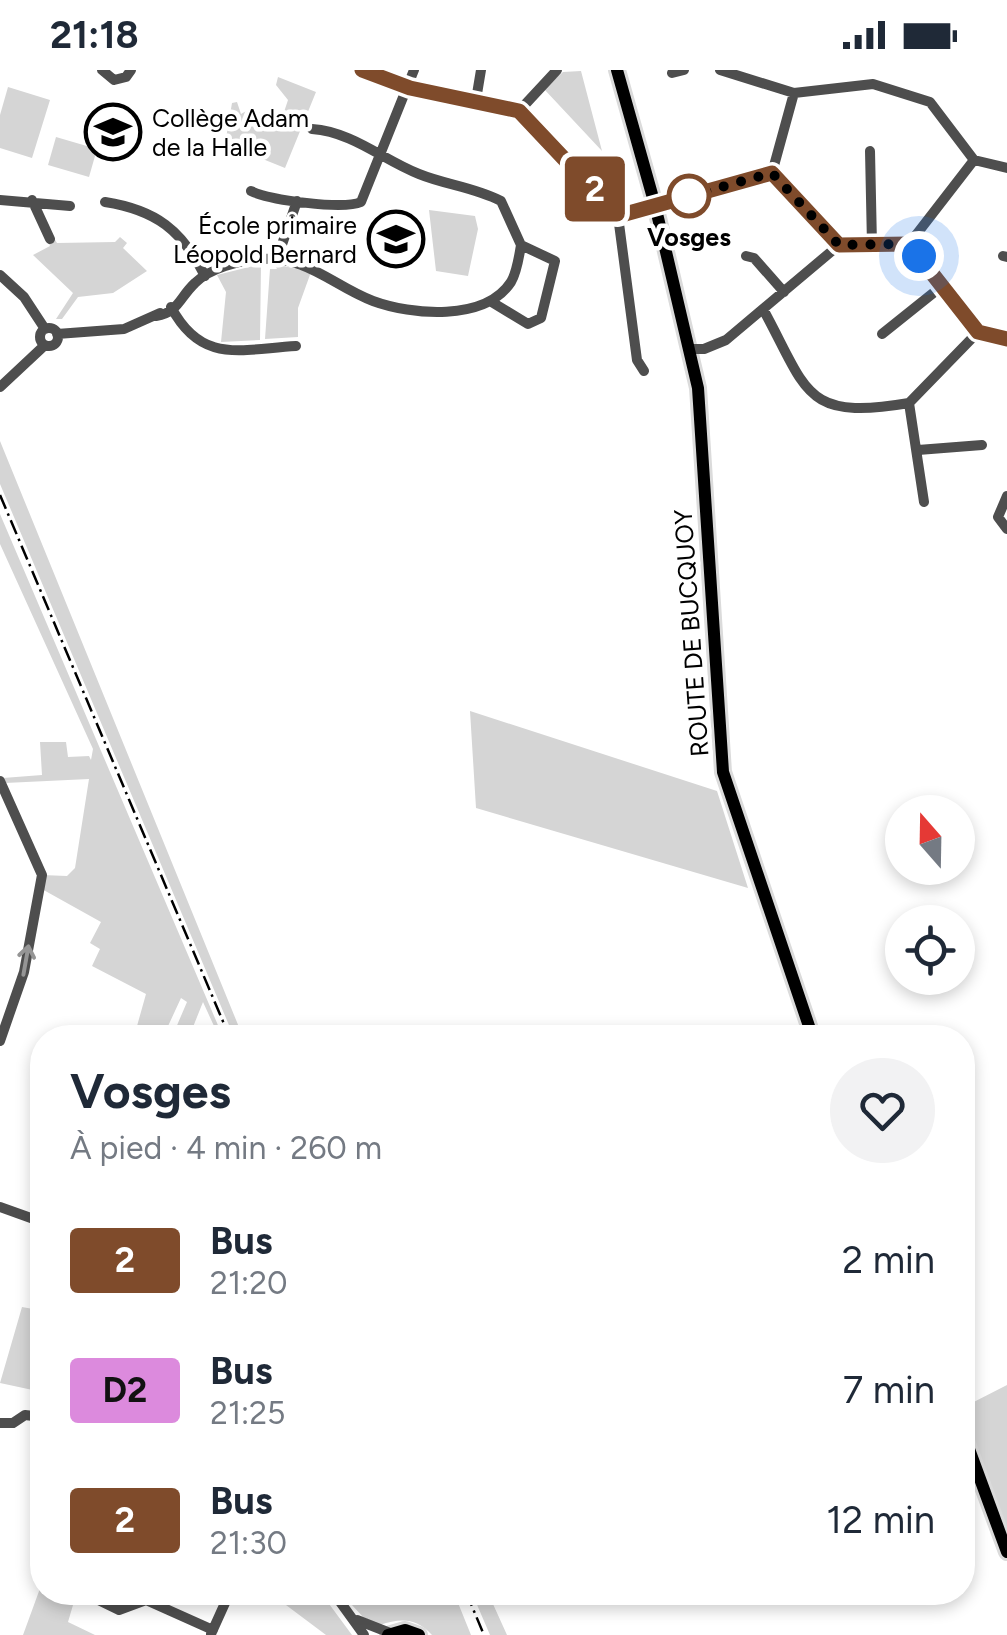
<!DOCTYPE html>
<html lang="fr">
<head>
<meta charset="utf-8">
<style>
	:root { --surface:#fff; --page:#f2f2f3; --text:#1f2937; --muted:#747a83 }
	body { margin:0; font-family:Figtree,sans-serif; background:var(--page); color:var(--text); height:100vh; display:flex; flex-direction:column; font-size:38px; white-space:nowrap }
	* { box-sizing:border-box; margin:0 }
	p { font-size:32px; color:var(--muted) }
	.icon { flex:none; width:55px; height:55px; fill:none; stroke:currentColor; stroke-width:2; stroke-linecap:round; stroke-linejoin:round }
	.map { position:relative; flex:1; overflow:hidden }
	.details { position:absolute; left:30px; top:955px; width:945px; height:580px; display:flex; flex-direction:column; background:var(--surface); border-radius:40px; box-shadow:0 5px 15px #0003 }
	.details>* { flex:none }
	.badge { padding:0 20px; border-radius:8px; font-size:35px; line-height:65px }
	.needle { width:65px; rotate:340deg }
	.tools { position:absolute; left:885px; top:725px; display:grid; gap:20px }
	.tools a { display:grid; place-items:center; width:90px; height:90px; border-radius:50%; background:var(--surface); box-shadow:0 5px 15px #0003; font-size:50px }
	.you { position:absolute; width:50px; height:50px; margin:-25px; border:8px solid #fff; border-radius:50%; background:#1a73e8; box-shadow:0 0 0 15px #1a73e833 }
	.map>.badge { position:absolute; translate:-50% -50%; box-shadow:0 0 0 5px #fff }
	.round { display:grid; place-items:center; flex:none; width:105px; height:105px; border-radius:52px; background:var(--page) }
	.headline { display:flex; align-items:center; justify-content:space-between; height:170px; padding:0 40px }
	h1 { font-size:48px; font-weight:700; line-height:75px }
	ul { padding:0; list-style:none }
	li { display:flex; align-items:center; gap:30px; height:130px; padding:0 40px }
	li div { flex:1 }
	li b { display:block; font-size:38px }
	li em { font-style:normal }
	li .badge { min-width:110px; font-weight:700; text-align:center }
	.status { display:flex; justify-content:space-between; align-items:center; height:70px; padding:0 50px; background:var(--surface); direction:ltr }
	.status svg { height:28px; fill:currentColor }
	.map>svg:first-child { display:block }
	.green { fill:#d5d5d5 }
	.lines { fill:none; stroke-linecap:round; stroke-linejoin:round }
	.major-casing { stroke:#dbdbdb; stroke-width:18 }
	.minor { stroke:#4e4e4e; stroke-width:10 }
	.major { stroke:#000; stroke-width:12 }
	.rail { stroke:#000; stroke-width:2.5; stroke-dasharray:15 5 2.5 5; stroke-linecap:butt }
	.oneway { stroke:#959595 }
	.line-casing { stroke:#fff; stroke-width:22 }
	.line { stroke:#7f4b2b; stroke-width:15 }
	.walk { stroke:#000; stroke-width:10; stroke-dasharray:0 18 }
	.stop-dot { fill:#fff; stroke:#7f4b2b; stroke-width:5 }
	.labels { text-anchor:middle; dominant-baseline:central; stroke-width:9; stroke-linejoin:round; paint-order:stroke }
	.poi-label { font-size:25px; fill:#000; stroke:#fff; text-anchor:start }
	.stop-label { font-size:25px; font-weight:bold; fill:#000; stroke:#fff }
	.street-label { font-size:25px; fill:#000; stroke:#fff }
</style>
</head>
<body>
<div class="status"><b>21:18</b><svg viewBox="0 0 49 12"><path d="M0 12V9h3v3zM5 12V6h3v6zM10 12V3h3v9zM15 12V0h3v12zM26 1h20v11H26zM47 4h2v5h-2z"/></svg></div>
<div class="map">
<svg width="1007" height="1565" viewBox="0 0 1007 1565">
	<rect width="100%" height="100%" fill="#fff"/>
	<!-- green -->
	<path class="green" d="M 581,1 L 602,81 L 544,19 L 563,2 Z
		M 278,7 L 316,22 L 285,98 L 225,74 L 232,33 L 237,32 L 241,44 L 253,37 L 267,49 L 284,42 L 288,30 L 276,15 Z
		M 8,17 L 50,30 L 32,88 L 0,78 L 0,45 Z
		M 56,67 L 97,79 L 89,107 L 48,95 Z
		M 429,140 L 475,146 L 478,159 L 468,206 L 436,201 Z
		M 120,167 L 127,173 L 123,178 L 147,201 L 113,223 L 78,227 L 62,249 L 56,249 L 73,223 L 33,185 L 50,176 L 48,172 L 54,168 L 57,173 L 115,172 Z
		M 261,194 L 260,270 L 221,272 L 226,222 L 217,205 Z
		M 274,194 L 311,202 L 298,238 L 298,267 L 265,269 L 270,199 L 277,199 Z
		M 0,371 L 243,967 L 234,967 L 0,414 Z
		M 0,444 L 223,967 L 219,967 L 203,932 L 189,967 L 172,967 L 187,932 L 181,928 L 163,967 L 137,956 L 146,924 L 92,896 L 100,879 L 90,873 L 101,852 L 40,818 L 42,805 L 67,806 L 75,798 L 89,709 L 5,713 L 3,708 L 42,705 L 40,672 L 66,672 L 68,687 L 89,686 L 91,690 L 93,679 L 0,474 Z
		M 470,641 L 717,721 L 748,818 L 476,738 Z
		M 40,1211 L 42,1212 L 42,1322 L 0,1313 L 22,1237 L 33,1239 Z
		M 1007,1315 L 1007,1482 L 977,1399 L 963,1399 L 962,1338 Z
		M 42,1513 L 42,1522 L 66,1523 L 64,1530 L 73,1535 L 68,1552 L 95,1565 L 23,1565 Z
		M 270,1523 L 321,1523 L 352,1565 L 326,1565 Z
		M 341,1523 L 454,1523 L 471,1565 L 432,1565 C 416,1548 401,1548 380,1555 L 363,1547 Z
		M 472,1523 L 488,1523 L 507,1565 L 490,1565 Z"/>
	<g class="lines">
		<!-- major casing -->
		<g class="major-casing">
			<path id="major" d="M 617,0 L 655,135 L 698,318 L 723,702 L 813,968
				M 962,1360 L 1007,1482
				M 388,1565 L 405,1560 L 419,1565"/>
		</g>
		<!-- minor -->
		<path class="minor" d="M 102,0 L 114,10 L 126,7 L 131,0
			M 362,0 L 409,19 L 509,36 L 532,51 L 618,146 L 637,290 L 644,301
			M 720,0 L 794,23 L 873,14 L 930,32 L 974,90 L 1007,98
			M 672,3 L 684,0
			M 476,30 L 481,0
			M 519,41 L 557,0
			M 312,59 C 353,62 383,90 419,104 C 446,115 474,117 501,131 L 521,175
			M 870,81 L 872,175
			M 772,103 L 839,175 L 909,174
			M 772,103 L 794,23
			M 251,121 C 270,130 343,140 361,132 L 414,0
			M 0,130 L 70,136
			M 32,130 L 50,169
			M 105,132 C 156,140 182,160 205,206
			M 618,146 L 772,103
			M 909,174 L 979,261 L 1007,269
			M 909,174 L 974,90
			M 746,186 L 754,188 L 784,222
			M 1003,186 L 1007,187
			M 277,189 L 297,131
			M 0,205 L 24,227 L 45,259
			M 490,231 L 528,254 L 541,248 L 555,191 L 521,175
			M 171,237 C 202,295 241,279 296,276
			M 763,239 C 808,321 803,351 909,333 L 979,261
			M 156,246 C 179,242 179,228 195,213 C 210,198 239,191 259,189 C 307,185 333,216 373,231 C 411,245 485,252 511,212 C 517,202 519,187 521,175
			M40 267a9 9 0 1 1 18 0a9 9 0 1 1-18 0Z
			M 57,264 L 124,259 L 160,243
			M 882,264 L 942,216
			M 690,279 L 704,279 L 726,270 L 839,175
			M 0,317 L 45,275
			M 909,333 L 924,432
			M 918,380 L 982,375
			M 1007,426 L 998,447 L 1007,459
			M 0,711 L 42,805 L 24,902 L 0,971
			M 0,1137 L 42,1152
			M 0,1353 L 13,1353 L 25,1345 L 42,1347
			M 82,1522 L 119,1540 L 146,1530 L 213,1560
			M 333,1522 L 364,1565
			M 357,1550 L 390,1563
			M 211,1564 L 230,1522"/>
		<!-- major -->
		<use href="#major" class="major"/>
		<!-- rail -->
		<path class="rail" d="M 0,425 L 230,968
			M 466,1522 L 484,1565"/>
	</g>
	<!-- one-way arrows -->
	<defs><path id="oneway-shaft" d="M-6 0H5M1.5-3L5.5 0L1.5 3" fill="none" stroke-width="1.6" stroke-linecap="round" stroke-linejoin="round" transform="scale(2.5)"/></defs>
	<use class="oneway" href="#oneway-shaft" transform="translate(26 890) rotate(-80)"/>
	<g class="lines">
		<!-- line casing -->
		<g class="line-casing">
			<path id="line" d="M 362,0 L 410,18 L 519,41 L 618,146 L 772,103 L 839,175 L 909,174 L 978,262 L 1007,269"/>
		</g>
		<!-- line -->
		<use href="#line" class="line"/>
		<!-- walk -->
		<path class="walk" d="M 689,126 L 772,103 L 839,175 L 909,174 L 919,186"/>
	</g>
	<!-- icons -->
	<defs>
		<g id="school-ring" transform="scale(2.875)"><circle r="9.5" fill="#fff" stroke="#000" stroke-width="1.5"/><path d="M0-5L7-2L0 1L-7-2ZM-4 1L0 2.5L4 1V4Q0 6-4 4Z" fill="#000"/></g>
	</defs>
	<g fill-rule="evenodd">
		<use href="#school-ring" x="113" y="62"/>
		<use href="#school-ring" x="396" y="169"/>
	</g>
	<!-- markers -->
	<circle class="stop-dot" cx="689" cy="126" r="20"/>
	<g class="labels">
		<!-- poi labels -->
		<g class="poi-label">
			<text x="152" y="48">Collège Adam<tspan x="152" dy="29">de la Halle</tspan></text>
			<text x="357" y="155" text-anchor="end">École primaire<tspan x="357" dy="29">Léopold Bernard</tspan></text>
		</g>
		<!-- stop labels -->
		<g class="stop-label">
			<text x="689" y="167">Vosges</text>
		</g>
		<!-- street labels -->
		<g class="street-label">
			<text transform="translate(691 563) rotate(-94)">ROUTE DE BUCQUOY</text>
		</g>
	</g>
</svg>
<div class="tools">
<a><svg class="needle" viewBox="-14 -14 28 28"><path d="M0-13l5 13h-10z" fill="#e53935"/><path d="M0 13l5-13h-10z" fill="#747a83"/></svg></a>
<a><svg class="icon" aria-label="locate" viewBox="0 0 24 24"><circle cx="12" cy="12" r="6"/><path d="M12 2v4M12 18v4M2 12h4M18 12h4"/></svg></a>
</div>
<div class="you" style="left:919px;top:186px"></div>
<b class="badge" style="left:595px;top:119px;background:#7f4b2b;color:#fff">2</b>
<section class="details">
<div class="headline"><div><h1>Vosges</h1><p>À pied · 4 min · 260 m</p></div><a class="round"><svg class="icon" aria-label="heart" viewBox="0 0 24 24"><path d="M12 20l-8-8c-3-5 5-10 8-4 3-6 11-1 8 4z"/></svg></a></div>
<ul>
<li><span class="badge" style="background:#7f4b2b;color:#fff">2</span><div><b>Bus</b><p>21:20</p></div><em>2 min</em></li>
<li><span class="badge" style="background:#dc8add;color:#111">D2</span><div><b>Bus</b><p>21:25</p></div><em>7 min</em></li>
<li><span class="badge" style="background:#7f4b2b;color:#fff">2</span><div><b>Bus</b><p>21:30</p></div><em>12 min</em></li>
</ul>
</section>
</div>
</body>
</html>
